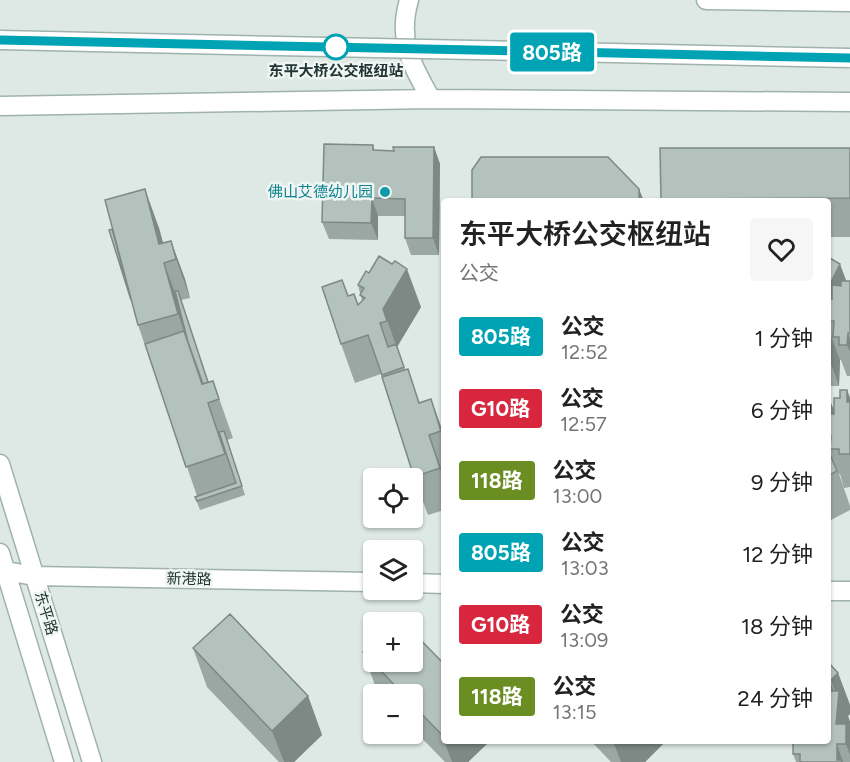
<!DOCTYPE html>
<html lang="zh">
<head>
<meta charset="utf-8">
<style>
	:root { --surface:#fff; --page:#f6f6f6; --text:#222; --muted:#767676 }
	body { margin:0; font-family:Figtree,"Noto Sans SC",sans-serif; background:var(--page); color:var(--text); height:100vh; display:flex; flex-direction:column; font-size:22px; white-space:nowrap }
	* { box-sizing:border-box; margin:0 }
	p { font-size:20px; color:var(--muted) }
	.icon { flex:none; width:33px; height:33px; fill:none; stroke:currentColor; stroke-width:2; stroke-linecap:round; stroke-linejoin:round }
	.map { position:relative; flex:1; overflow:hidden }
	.side { position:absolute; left:441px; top:198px; width:390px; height:546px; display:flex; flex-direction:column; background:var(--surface); border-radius:6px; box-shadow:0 2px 4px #0004 }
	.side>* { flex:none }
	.badge { padding:0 12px; border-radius:4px; font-size:21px; line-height:39px }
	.fabs { position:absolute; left:363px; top:468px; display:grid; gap:12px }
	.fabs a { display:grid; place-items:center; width:60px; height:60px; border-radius:6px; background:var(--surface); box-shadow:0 2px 4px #0004; font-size:30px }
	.map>.badge { position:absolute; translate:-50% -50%; box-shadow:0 0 0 3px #fff }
	.round { display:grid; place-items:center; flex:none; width:63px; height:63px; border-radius:6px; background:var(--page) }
	.overview { display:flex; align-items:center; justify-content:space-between; height:102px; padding:0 18px }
	h1 { font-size:28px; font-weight:600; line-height:45px }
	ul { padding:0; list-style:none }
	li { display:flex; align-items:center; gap:18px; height:72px; padding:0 18px }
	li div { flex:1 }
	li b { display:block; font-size:22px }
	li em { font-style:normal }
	li .badge { min-width:66px; font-weight:700; text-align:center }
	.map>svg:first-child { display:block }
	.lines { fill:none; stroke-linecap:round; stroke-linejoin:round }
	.secondary-casing { stroke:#9fb2ad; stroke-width:21 }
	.secondary { stroke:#fff; stroke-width:18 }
	.secondary-bridge-casing { stroke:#9fb2ad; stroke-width:21; stroke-linecap:butt }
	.secondary-bridge { stroke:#fff; stroke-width:18 }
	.wall { fill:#9ba7a3 }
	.shaded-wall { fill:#7e8884 }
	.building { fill:#b4c2bd; stroke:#7e8884; stroke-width:1.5 }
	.line-casing { stroke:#fff; stroke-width:14 }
	.line { stroke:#00a3b4; stroke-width:9 }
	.stop-dot { fill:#fff; stroke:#00a3b4; stroke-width:3 }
	.culture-dot { fill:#0f9aa8; stroke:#eef5f2; stroke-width:2 }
	.labels { text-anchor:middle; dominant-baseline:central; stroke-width:5; stroke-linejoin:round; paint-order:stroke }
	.stop-label { font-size:15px; font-weight:bold; fill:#223532; stroke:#eef5f2 }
	.culture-label { font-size:15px; fill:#0d838f; stroke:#eef5f2; text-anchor:end }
	.street-label { font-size:15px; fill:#223532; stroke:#eef5f2 }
</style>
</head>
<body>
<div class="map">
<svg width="850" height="762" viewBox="0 0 850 762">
	<rect width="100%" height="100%" fill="#dee8e4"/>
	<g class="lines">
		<!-- secondary casing -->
		<g class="secondary-casing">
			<path id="secondary" d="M 409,0 C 397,41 412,65 431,99
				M 706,0 L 850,2
				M 0,106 L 431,99 L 850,102
				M 0,464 L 92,762
				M 0,553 L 64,762
				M 6,571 L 34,576 L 374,582
				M 412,583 L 444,584
				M 828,591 L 850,591"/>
		</g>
		<!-- secondary -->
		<use href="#secondary" class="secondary"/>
		<!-- secondary-bridge casing -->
		<g class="secondary-bridge-casing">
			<path id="secondary-bridge" d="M 0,40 L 850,58"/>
		</g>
		<!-- secondary-bridge -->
		<use href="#secondary-bridge" class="secondary-bridge"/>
	</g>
	<!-- wall -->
	<path class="wall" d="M 373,145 L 375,151 L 394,151 L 434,147 L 440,164 L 439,255 L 411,255 L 405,238 L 405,216 L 378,216 L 378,240 L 329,239 L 322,222 Z
		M 850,148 L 850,237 L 828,237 L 828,201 L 661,201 L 661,199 Z
		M 159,228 L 163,243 L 171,241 L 185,279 L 190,298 L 181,300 L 208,382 L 213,381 L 233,438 L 227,440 L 245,495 L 200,510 L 195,497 L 197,496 L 138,325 Z
		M 828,257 L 847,281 L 850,281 L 850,376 L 847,376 L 841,360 L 840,360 L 839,386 L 828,386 Z
		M 358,285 L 421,307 L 397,347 L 405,369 L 420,403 L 431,399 L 444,435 L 444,473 L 443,473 L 444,476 L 444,510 L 428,515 L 414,477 L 381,374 L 355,383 L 341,344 L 348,296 L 358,305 L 362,301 Z
		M 847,390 L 850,398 L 850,487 L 844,488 L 840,474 L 839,474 L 850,506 L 850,510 L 831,520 L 828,514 L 828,395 L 834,410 L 840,398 Z
		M 412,631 L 444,741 L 490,741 L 468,762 L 445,762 L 412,728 L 412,694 L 381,694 L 377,691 L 363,652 Z
		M 193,648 L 308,696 L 322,735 L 294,762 L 279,762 L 207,687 Z
		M 828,662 L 838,673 L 850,705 L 850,714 L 848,716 L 850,722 L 850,762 L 796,762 L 793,754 L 828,741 Z
		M 591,741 L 662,741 L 663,744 L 645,762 L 611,762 Z"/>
	<!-- shaded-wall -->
	<path class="shaded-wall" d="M 434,147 L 440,164 L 439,255 L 433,238 Z
		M 145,189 L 159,228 L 168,262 L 159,244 Z
		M 639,189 L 644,201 L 639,201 Z
		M 372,198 L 378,216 L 378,240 L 371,223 Z
		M 171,241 L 185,279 L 190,298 L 176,259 Z
		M 164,263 L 178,301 L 209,402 L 178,314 Z
		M 840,264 L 850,291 L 834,321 L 828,313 L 828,288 Z
		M 407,269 L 421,307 L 397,347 L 418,406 L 383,309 Z
		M 828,328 L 840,360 L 839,386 L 828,356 Z
		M 848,333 L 850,340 L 850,352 L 847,345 Z
		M 847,390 L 850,398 L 850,410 L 847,402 Z
		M 828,395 L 839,425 L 828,423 Z
		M 431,399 L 444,435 L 444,439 L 441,431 Z
		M 429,435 L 444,476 L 444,480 Z
		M 838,673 L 850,705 L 850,714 L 848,716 L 850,722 L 850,755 L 846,744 L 828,729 L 828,676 L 838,702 L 838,698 L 831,680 Z
		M 308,696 L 322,735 L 294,762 L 284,762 L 272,731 Z
		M 444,733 L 444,741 L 490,741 L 468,762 L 452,762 L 442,735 Z
		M 613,741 L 662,741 L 663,744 L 645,762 L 621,762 Z
		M 837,744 L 843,762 L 838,762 Z"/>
	<!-- building -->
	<path class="building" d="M 324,144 L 373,145 L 373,150 L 394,151 L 393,147 L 434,147 L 433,238 L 405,238 L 405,199 L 372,198 L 371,223 L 322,222 Z
		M 660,148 L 850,148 L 850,198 L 661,199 Z
		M 481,157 L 608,157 L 639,189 L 639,201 L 472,201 L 472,170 Z
		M 145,189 L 159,244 L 171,241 L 176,259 L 164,263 L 178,314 L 138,325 L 105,200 Z
		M 112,229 L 131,300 L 109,230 Z
		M 379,256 L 392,264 L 395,261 L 407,269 L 383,309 L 387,321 L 380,323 L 388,347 L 396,344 L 404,367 L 382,375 L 368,335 L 341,344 L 322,287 L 342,280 L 348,296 L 354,294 L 358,305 L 365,298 L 360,295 L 364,288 L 358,285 L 366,271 L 369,273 Z
		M 828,257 L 840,264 L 828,288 Z
		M 841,281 L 850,281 L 850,333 L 848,333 L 847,345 L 839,345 L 839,337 L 833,337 L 834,321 L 828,321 L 828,298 L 832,299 L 832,285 L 841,286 Z
		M 175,291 L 178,291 L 208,382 L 203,384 L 188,342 Z
		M 184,331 L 202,384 L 213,381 L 219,399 L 208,403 L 225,454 L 186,467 L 145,344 Z
		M 408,369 L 419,403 L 431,399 L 441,431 L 429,435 L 440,468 L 414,477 L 382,377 Z
		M 840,390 L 847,390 L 847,402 L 850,402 L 850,454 L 839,454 L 839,449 L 830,449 L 831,436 L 828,436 L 828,414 L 834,414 L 834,398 L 840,398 Z
		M 224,431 L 242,486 L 197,501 L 195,497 L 236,483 L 219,432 Z
		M 828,450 L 837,471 L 828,476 Z
		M 230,614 L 308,696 L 272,731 L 193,648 Z
		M 399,617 L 404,622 L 394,622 Z
		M 412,631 L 444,664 L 444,733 L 442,735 L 412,704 L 412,694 L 403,694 L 363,652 L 374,642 L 374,662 L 412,662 Z
		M 828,662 L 838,673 L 831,680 L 828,677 Z
		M 828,691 L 839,691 L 836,724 L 846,724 L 846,744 L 837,744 L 837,760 L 842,760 L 842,762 L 800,762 L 800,754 L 793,754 L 793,741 L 828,741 Z"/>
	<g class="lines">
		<!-- line casing -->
		<g class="line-casing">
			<path id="line" d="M 0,40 L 850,58"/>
		</g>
		<!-- line -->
		<use href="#line" class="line"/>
	</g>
	<!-- markers -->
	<circle class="stop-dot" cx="336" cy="47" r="12"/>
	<circle class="culture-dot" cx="385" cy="192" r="6"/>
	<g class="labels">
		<!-- stop labels -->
		<g class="stop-label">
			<text x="336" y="71">东平大桥公交枢纽站</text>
		</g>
		<!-- culture labels -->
		<g class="culture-label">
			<text x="373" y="192">佛山艾德幼儿园</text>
		</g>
		<!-- street labels -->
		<g class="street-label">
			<text transform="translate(189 579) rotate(1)">新港路</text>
			<text transform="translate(46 613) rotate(73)">东平路</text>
		</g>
	</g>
</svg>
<div class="fabs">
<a><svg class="icon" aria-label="locate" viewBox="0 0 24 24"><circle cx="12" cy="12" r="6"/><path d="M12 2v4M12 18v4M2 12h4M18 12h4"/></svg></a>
<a><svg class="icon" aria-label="layers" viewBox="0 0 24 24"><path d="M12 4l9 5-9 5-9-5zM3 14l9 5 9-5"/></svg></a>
<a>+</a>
<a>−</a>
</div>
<b class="badge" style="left:552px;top:52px;background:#00a3b4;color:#fff">805路</b>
<section class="side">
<div class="overview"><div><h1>东平大桥公交枢纽站</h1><p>公交</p></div><a class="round"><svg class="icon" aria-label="heart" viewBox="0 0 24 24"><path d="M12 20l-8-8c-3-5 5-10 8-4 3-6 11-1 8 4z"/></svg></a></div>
<ul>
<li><span class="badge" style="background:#00a3b4;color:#fff">805路</span><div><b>公交</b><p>12:52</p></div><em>1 分钟</em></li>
<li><span class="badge" style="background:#d7263d;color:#fff">G10路</span><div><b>公交</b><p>12:57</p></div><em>6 分钟</em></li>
<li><span class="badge" style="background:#6b8e23;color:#fff">118路</span><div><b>公交</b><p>13:00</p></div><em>9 分钟</em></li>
<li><span class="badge" style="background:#00a3b4;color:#fff">805路</span><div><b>公交</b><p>13:03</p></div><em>12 分钟</em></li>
<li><span class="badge" style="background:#d7263d;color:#fff">G10路</span><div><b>公交</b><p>13:09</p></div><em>18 分钟</em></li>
<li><span class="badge" style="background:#6b8e23;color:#fff">118路</span><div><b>公交</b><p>13:15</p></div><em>24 分钟</em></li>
</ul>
</section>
</div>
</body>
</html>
